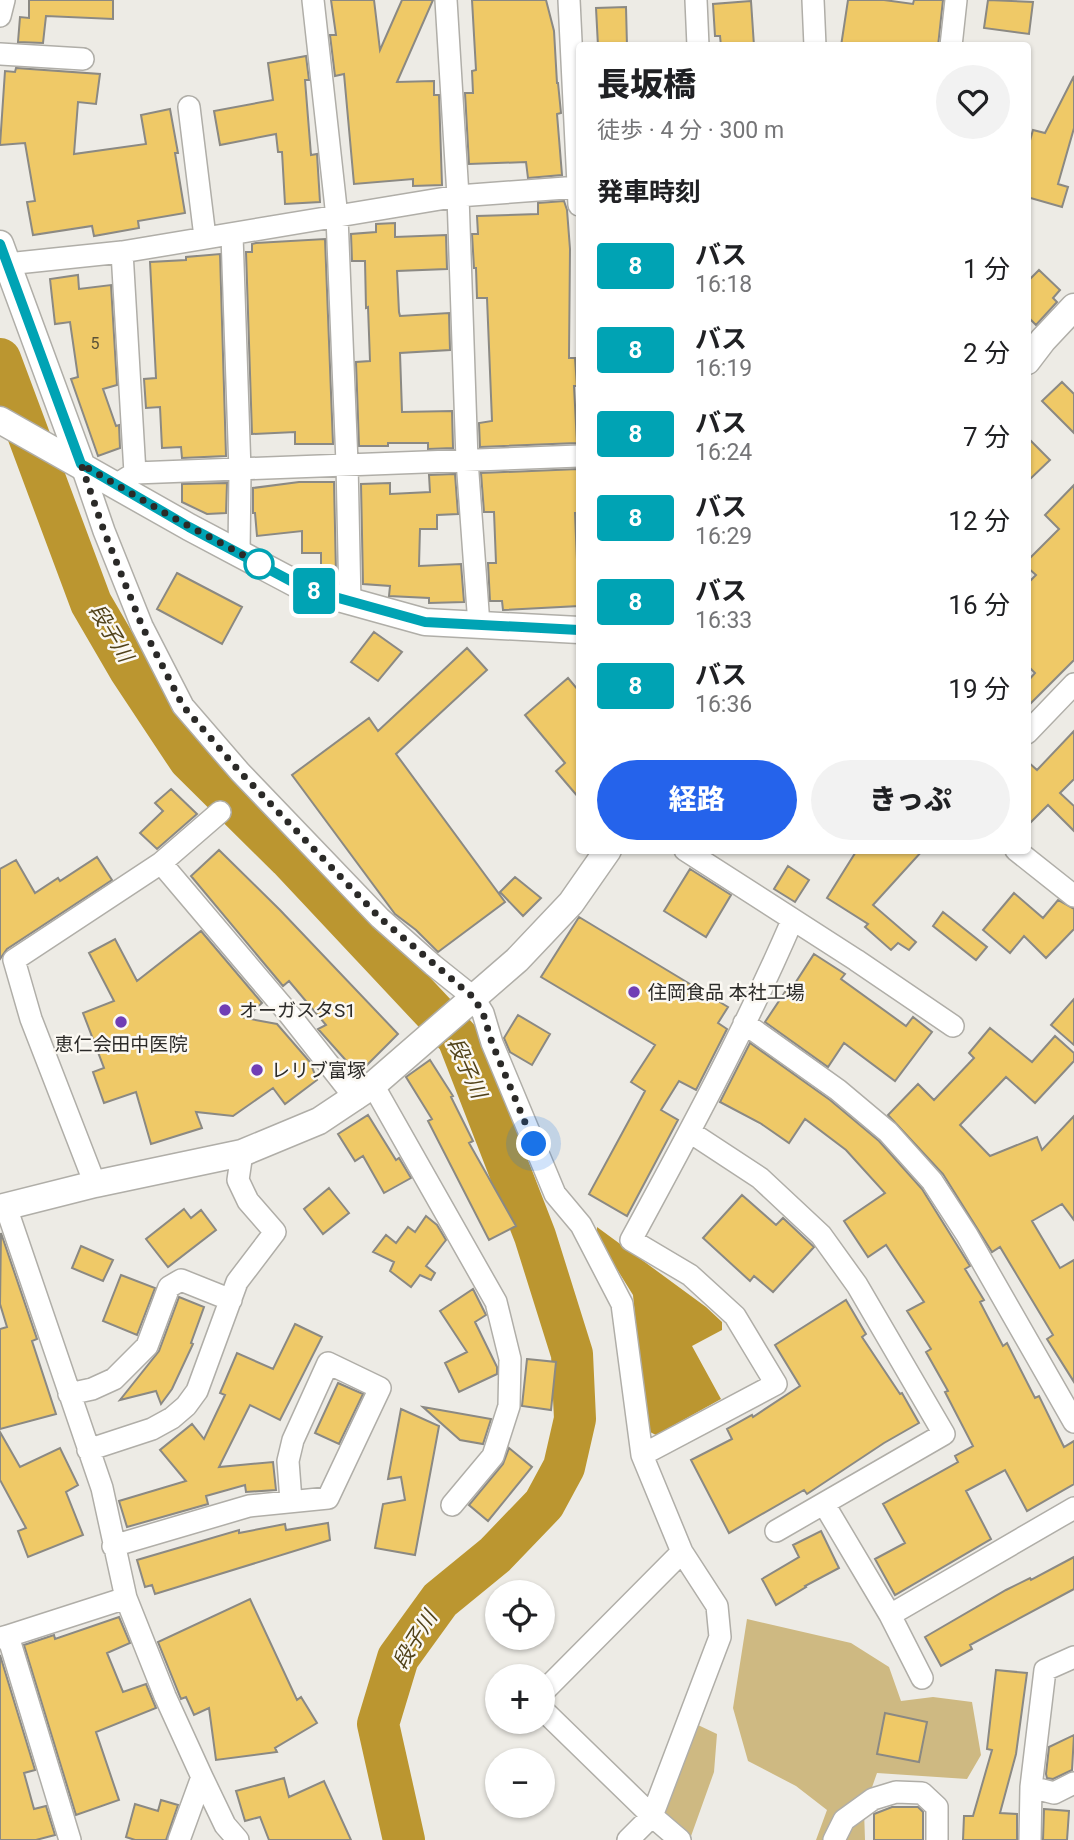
<!DOCTYPE html>
<html lang="ja">
<head>
<meta charset="utf-8">
<style>
	:root { --surface:#fff; --page:#f2f2f2; --text:#202124; --muted:#757577; --accent:#2563eb }
	body { margin:0; font-family:Roboto,"Noto Sans JP",sans-serif; background:var(--page); color:var(--text); height:100vh; display:flex; flex-direction:column; font-size:26px; white-space:nowrap }
	* { box-sizing:border-box; margin:0 }
	p { font-size:23px; color:var(--muted) }
	.icon { flex:none; width:38px; height:38px; fill:none; stroke:currentColor; stroke-width:2; stroke-linecap:round; stroke-linejoin:round }
	.map { position:relative; flex:1; overflow:hidden }
	.sheet { position:absolute; left:576px; top:42px; width:455px; height:812px; display:flex; flex-direction:column; background:var(--surface); border-radius:7px; box-shadow:0 2px 5px #0004 }
	.sheet>* { flex:none }
	.badge { padding:0 14px; border-radius:5px; font-size:24px; line-height:46px }
	.tools { position:absolute; left:485px; top:1580px; display:grid; gap:14px }
	.tools a { display:grid; place-items:center; width:70px; height:70px; border-radius:50%; background:var(--surface); box-shadow:0 2px 5px #0004; font-size:35px }
	.you { position:absolute; width:35px; height:35px; margin:-18px; border:5px solid #fff; border-radius:50%; background:#1a73e8; box-shadow:0 0 0 10px #1a73e833 }
	.map>.badge { position:absolute; translate:-50% -50%; box-shadow:0 0 0 4px #fff }
	h2 { padding:0 21px; font-size:26px; line-height:63px }
	.round { display:grid; place-items:center; flex:none; width:74px; height:74px; border-radius:37px; background:var(--page) }
	.summary { display:flex; align-items:center; justify-content:space-between; height:119px; padding:0 21px }
	h1 { font-size:33px; font-weight:800; line-height:52px }
	.button { display:flex; gap:14px; margin-top:auto; padding:14px 21px }
	.button a { flex:1; height:80px; border-radius:42px; background:var(--accent); color:#fff; font-size:28px; font-weight:800; line-height:80px; text-align:center }
	.button a+a { background:var(--page); color:var(--text) }
	ul { padding:0; list-style:none }
	li { display:flex; align-items:center; gap:21px; height:84px; padding:0 21px }
	li div { flex:1 }
	li b { display:block; font-size:26px }
	li em { font-style:normal }
	li .badge { min-width:77px; font-weight:700; text-align:center }
	.map>svg:first-child { display:block }
	.green { fill:#ceb982 }
	.water { fill:#bb9630 }
	.lines { fill:none; stroke-linecap:round; stroke-linejoin:round }
	.river { stroke:#bb9630; stroke-width:42 }
	.building { fill:#efc967; stroke:#8b8983; stroke-width:2 }
	.minor-casing { stroke:#b0aea8; stroke-width:24 }
	.tertiary-casing { stroke:#b0aea8; stroke-width:29 }
	.minor { stroke:#fff; stroke-width:21 }
	.tertiary { stroke:#fff; stroke-width:26 }
	.line-casing { stroke:#fff; stroke-width:16 }
	.line { stroke:#00a3b4; stroke-width:10 }
	.walk { stroke:#2b2a28; stroke-width:7; stroke-dasharray:0 12.6 }
	.stop-dot { fill:#fff; stroke:#00a3b4; stroke-width:3.5 }
	.poi-dot { fill:#703eb5; stroke:#fbf8f2; stroke-width:2.5 }
	.labels { text-anchor:middle; dominant-baseline:central; stroke-width:5; stroke-linejoin:round; paint-order:stroke }
	.number-label { font-size:16px; fill:#5c5238 }
	.poi-label { font-size:19px; fill:#2b2a28; stroke:#fbf8f2; text-anchor:start }
	.water-label { font-size:21px; font-style:italic; fill:#514219; stroke:#fbf8f2 }
</style>
</head>
<body>
<div class="map">
<svg width="1074" height="1840" viewBox="0 0 1074 1840">
	<rect width="100%" height="100%" fill="#edebe5"/>
	<!-- green -->
	<path class="green" d="M 747,1619 L 851,1643 L 889,1667 L 901,1701 L 933,1697 L 972,1702 L 981,1755 L 967,1779 L 877,1773 L 864,1810 L 865,1840 L 816,1840 L 827,1810 L 796,1786 L 748,1761 L 733,1708 Z
		M 698,1725 L 717,1734 L 714,1772 L 690,1839 L 664,1812 Z"/>
	<!-- water -->
	<path class="water" d="M 597,1227 L 706,1307 L 722,1322 L 722,1330 L 692,1346 L 721,1399 L 656,1435 L 646,1430 L 633,1295 L 597,1237 Z"/>
	<g class="lines">
		<!-- river -->
		<path class="river" d="M 0,359 L 91,603 L 130,670 L 189,759 L 289,858 L 458,1038 L 535,1236 L 572,1354 L 575,1419 L 564,1467 L 544,1504 L 495,1555 L 440,1600 L 398,1658 L 378,1724 L 404,1840"/>
	</g>
	<!-- building -->
	<path class="building" d="M 29,0 L 113,0 L 113,19 L 46,16 L 43,43 L 18,42 L 20,17 L 29,18 Z
		M 331,0 L 374,0 L 380,50 L 402,0 L 433,0 L 397,82 L 434,81 L 434,95 L 439,95 L 442,185 L 413,186 L 413,179 L 354,184 L 344,74 L 335,76 L 330,35 L 336,35 Z
		M 472,0 L 546,0 L 554,31 L 557,83 L 558,83 L 561,113 L 557,114 L 562,175 L 528,178 L 526,162 L 469,164 L 465,93 L 473,93 L 472,71 L 476,70 Z
		M 848,0 L 884,0 L 913,4 L 914,0 L 943,0 L 938,46 L 841,46 Z
		M 988,0 L 1033,2 L 1029,34 L 984,28 Z
		M 751,1 L 754,46 L 721,46 L 720,36 L 715,36 L 713,4 Z
		M 626,7 L 627,46 L 598,46 L 596,8 Z
		M 306,56 L 309,80 L 305,80 L 311,155 L 317,154 L 320,202 L 285,204 L 282,152 L 278,152 L 276,134 L 220,145 L 214,111 L 273,100 L 268,63 Z
		M 16,68 L 100,74 L 96,104 L 78,102 L 74,154 L 146,144 L 141,115 L 170,109 L 178,153 L 175,153 L 185,213 L 138,221 L 139,228 L 94,236 L 92,226 L 33,235 L 27,202 L 35,201 L 25,143 L 0,145 L 5,71 L 15,72 Z
		M 1074,76 L 1074,128 L 1058,184 L 1068,187 L 1062,207 L 1027,197 L 1027,151 L 1033,130 L 1045,133 Z
		M 564,201 L 567,210 L 570,249 L 569,358 L 575,358 L 577,386 L 574,386 L 577,443 L 480,447 L 479,423 L 492,421 L 487,298 L 477,298 L 476,268 L 474,268 L 472,234 L 478,234 L 477,216 L 538,214 L 538,203 Z
		M 395,223 L 395,237 L 446,235 L 447,269 L 397,271 L 399,312 L 400,316 L 449,313 L 450,350 L 400,353 L 402,412 L 452,411 L 453,448 L 428,449 L 428,443 L 388,443 L 388,446 L 359,446 L 356,362 L 370,361 L 368,307 L 366,308 L 365,261 L 352,261 L 351,234 L 376,232 L 376,224 Z
		M 325,239 L 333,444 L 295,444 L 295,432 L 252,434 L 246,252 L 252,252 L 252,244 L 256,243 Z
		M 220,254 L 226,456 L 182,458 L 181,447 L 162,448 L 160,407 L 146,408 L 144,379 L 156,378 L 150,262 L 186,260 L 186,257 Z
		M 1039,270 L 1060,290 L 1053,298 L 1057,302 L 1036,325 L 1027,316 L 1027,282 Z
		M 78,275 L 79,289 L 111,285 L 117,385 L 103,389 L 116,426 L 119,425 L 120,448 L 98,456 L 71,379 L 78,377 L 70,322 L 55,324 L 50,279 Z
		M 1062,382 L 1074,394 L 1074,433 L 1042,401 Z
		M 1027,437 L 1050,460 L 1027,482 Z
		M 579,469 L 579,513 L 575,513 L 579,606 L 503,610 L 502,601 L 490,601 L 488,563 L 496,563 L 494,512 L 484,512 L 481,473 Z
		M 455,474 L 458,514 L 437,515 L 437,529 L 420,529 L 419,566 L 461,564 L 464,602 L 429,603 L 429,598 L 389,596 L 390,586 L 363,584 L 361,484 L 390,483 L 390,494 L 430,492 L 429,475 Z
		M 299,482 L 334,482 L 336,574 L 321,574 L 321,553 L 302,553 L 302,531 L 257,536 L 255,513 L 253,513 L 253,488 Z
		M 227,483 L 226,513 L 207,514 L 182,502 L 182,484 Z
		M 1074,485 L 1074,660 L 1027,707 L 1027,682 L 1035,673 L 1027,665 L 1027,584 L 1036,575 L 1027,567 L 1027,561 L 1059,529 L 1045,515 Z
		M 177,573 L 242,607 L 222,644 L 157,609 Z
		M 374,632 L 402,652 L 378,681 L 351,662 Z
		M 467,648 L 487,670 L 396,754 L 505,902 L 438,952 L 416,930 L 395,914 L 292,775 L 369,718 L 378,731 Z
		M 568,678 L 579,691 L 579,798 L 556,771 L 565,763 L 525,715 Z
		M 1074,731 L 1074,779 L 1060,793 L 1074,806 L 1074,831 L 1048,805 L 1027,826 L 1027,761 L 1037,770 Z
		M 171,789 L 197,814 L 157,849 L 140,833 L 163,811 L 155,803 Z
		M 219,850 L 280,910 L 398,1034 L 358,1074 L 318,1029 L 326,1025 L 289,981 L 283,986 L 191,876 Z
		M 857,850 L 923,850 L 873,905 L 916,942 L 909,950 L 898,943 L 891,950 L 865,927 L 868,924 L 827,898 Z
		M 97,857 L 112,880 L 7,949 L 0,959 L 0,869 L 16,860 L 35,893 L 58,878 L 60,881 Z
		M 788,866 L 809,880 L 795,902 L 774,889 Z
		M 690,869 L 731,895 L 706,937 L 664,911 Z
		M 515,877 L 541,898 L 523,916 L 500,892 Z
		M 1014,893 L 1043,918 L 1058,900 L 1074,909 L 1074,929 L 1046,958 L 1024,936 L 1010,953 L 983,930 Z
		M 943,912 L 987,947 L 976,960 L 933,926 Z
		M 579,917 L 728,1007 L 718,1023 L 727,1029 L 696,1090 L 679,1081 L 661,1110 L 678,1120 L 627,1216 L 589,1194 L 645,1091 L 631,1082 L 655,1045 L 541,977 Z
		M 201,931 L 262,1003 L 245,1018 L 277,1024 L 310,1062 L 317,1080 L 285,1104 L 273,1088 L 233,1116 L 196,1112 L 202,1128 L 151,1144 L 136,1092 L 104,1103 L 93,1072 L 104,1068 L 83,1013 L 114,1001 L 89,953 L 115,939 L 137,981 Z
		M 814,954 L 845,974 L 841,979 L 906,1026 L 913,1017 L 932,1032 L 895,1081 L 844,1043 L 828,1067 L 765,1022 L 787,989 L 790,991 Z
		M 1074,999 L 1074,1045 L 1051,1025 Z
		M 518,1015 L 550,1034 L 532,1065 L 510,1052 L 504,1038 Z
		M 990,1028 L 1032,1062 L 1055,1036 L 1074,1053 L 1074,1061 L 1035,1103 L 1006,1077 L 960,1125 L 990,1156 L 1037,1137 L 1042,1150 L 1074,1116 L 1074,1220 L 1062,1204 L 1032,1221 L 1060,1268 L 1074,1260 L 1074,1382 L 1047,1339 L 1053,1335 L 1000,1247 L 992,1252 L 943,1174 L 888,1115 L 918,1084 L 934,1100 L 974,1058 L 969,1053 Z
		M 750,1043 L 830,1100 L 879,1141 L 922,1189 L 970,1266 L 965,1269 L 984,1300 L 980,1302 L 1003,1346 L 1007,1343 L 1035,1398 L 1039,1396 L 1064,1447 L 1074,1441 L 1074,1484 L 1027,1511 L 1005,1470 L 966,1491 L 991,1539 L 895,1595 L 875,1559 L 905,1543 L 883,1504 L 958,1462 L 955,1456 L 973,1446 L 945,1392 L 948,1391 L 926,1352 L 931,1349 L 907,1311 L 924,1302 L 886,1245 L 868,1257 L 844,1221 L 885,1193 L 846,1150 L 805,1119 L 789,1143 L 760,1123 L 720,1102 Z
		M 430,1060 L 453,1096 L 451,1097 L 473,1141 L 469,1143 L 516,1226 L 489,1240 L 428,1121 L 432,1119 L 406,1077 Z
		M 368,1115 L 396,1160 L 399,1158 L 411,1178 L 384,1193 L 363,1156 L 355,1161 L 338,1134 Z
		M 329,1188 L 349,1213 L 323,1234 L 304,1209 Z
		M 742,1195 L 776,1225 L 783,1218 L 814,1247 L 773,1292 L 754,1276 L 750,1281 L 703,1238 Z
		M 184,1209 L 191,1218 L 201,1210 L 216,1230 L 168,1267 L 146,1239 Z
		M 426,1216 L 437,1225 L 446,1240 L 426,1266 L 435,1273 L 431,1280 L 420,1275 L 411,1287 L 390,1271 L 394,1262 L 373,1252 L 386,1235 L 396,1243 L 408,1227 L 415,1232 Z
		M 1,1233 L 37,1339 L 32,1341 L 56,1414 L 0,1429 L 0,1329 L 7,1327 L 0,1304 Z
		M 81,1246 L 113,1260 L 103,1281 L 72,1268 Z
		M 121,1275 L 155,1288 L 137,1335 L 103,1321 Z
		M 473,1289 L 486,1315 L 475,1322 L 497,1367 L 497,1374 L 459,1392 L 445,1363 L 467,1352 L 440,1311 Z
		M 179,1297 L 204,1307 L 191,1343 L 193,1344 L 172,1389 L 161,1404 L 156,1391 L 120,1400 L 159,1351 Z
		M 846,1300 L 866,1334 L 862,1337 L 900,1394 L 902,1393 L 919,1423 L 884,1443 L 807,1494 L 804,1490 L 729,1533 L 691,1460 L 732,1439 L 727,1429 L 752,1415 L 753,1417 L 800,1386 L 775,1345 Z
		M 295,1324 L 322,1337 L 280,1420 L 250,1405 L 219,1467 L 273,1462 L 276,1490 L 246,1492 L 245,1485 L 206,1496 L 208,1504 L 127,1527 L 119,1501 L 186,1481 L 160,1450 L 192,1424 L 204,1439 L 225,1395 L 220,1393 L 237,1353 L 273,1369 Z
		M 527,1359 L 556,1362 L 551,1410 L 522,1406 Z
		M 338,1383 L 363,1394 L 339,1444 L 315,1433 Z
		M 423,1407 L 491,1419 L 483,1444 L 460,1440 Z
		M 401,1409 L 439,1426 L 415,1555 L 375,1548 L 383,1504 L 405,1500 L 401,1477 L 388,1479 Z
		M 0,1432 L 20,1467 L 60,1448 L 78,1485 L 66,1492 L 83,1535 L 28,1557 L 18,1531 L 26,1528 L 0,1480 Z
		M 509,1448 L 532,1467 L 488,1521 L 469,1505 L 503,1464 Z
		M 328,1523 L 330,1540 L 155,1594 L 152,1585 L 145,1587 L 137,1560 L 239,1530 L 239,1533 L 285,1524 L 286,1530 Z
		M 821,1531 L 839,1568 L 805,1586 L 806,1587 L 776,1605 L 762,1579 L 799,1557 L 793,1545 Z
		M 1074,1557 L 1074,1589 L 970,1645 L 972,1649 L 941,1666 L 925,1637 L 1006,1590 L 1030,1578 L 1031,1580 Z
		M 250,1599 L 297,1700 L 301,1697 L 317,1723 L 275,1748 L 277,1752 L 216,1760 L 209,1708 L 194,1715 L 186,1697 L 181,1699 L 158,1642 Z
		M 119,1617 L 130,1643 L 107,1653 L 123,1692 L 146,1684 L 156,1708 L 96,1732 L 119,1800 L 76,1815 L 24,1645 L 54,1635 L 55,1639 Z
		M 0,1655 L 35,1770 L 24,1773 L 34,1809 L 46,1806 L 55,1835 L 36,1840 L 0,1840 Z
		M 996,1670 L 1027,1673 L 1016,1754 L 1000,1813 L 1017,1814 L 1017,1840 L 963,1840 L 964,1816 L 973,1816 L 992,1750 L 987,1749 Z
		M 885,1713 L 927,1722 L 919,1762 L 877,1754 Z
		M 1074,1735 L 1072,1770 L 1053,1779 L 1047,1778 L 1046,1774 L 1049,1747 Z
		M 284,1778 L 289,1797 L 324,1781 L 351,1840 L 269,1840 L 260,1817 L 245,1821 L 236,1791 Z
		M 161,1800 L 178,1805 L 166,1840 L 135,1840 L 126,1837 L 135,1804 L 158,1811 Z
		M 892,1807 L 918,1807 L 923,1812 L 923,1840 L 874,1840 L 874,1814 Z
		M 1044,1809 L 1069,1811 L 1067,1840 L 1043,1840 Z"/>
	<g class="lines">
		<!-- minor casing -->
		<g class="minor-casing">
			<path id="minor" d="M 313,0 L 337,217 L 347,463 L 350,602
				M 446,0 L 458,196 L 467,460 L 479,625
				M 569,0 L 579,205
				M 696,0 L 698,46
				M 813,0 L 815,46
				M 0,16 L 4,0
				M 951,46 L 956,0
				M 0,54 L 83,59
				M 189,107 L 205,237
				M 232,235 L 240,471 L 239,554
				M 122,252 L 135,473
				M 7,264 L 122,252 L 458,196 L 579,187
				M 81,464 L 104,531 L 142,626 L 183,706 L 240,772 L 380,918 L 433,965 L 473,997 L 483,1013 L 492,1043 L 555,1194 L 581,1225 L 622,1304 L 642,1455 L 776,1384 L 735,1316 L 690,1275 L 631,1240 C 688,1135 745,1030 792,921
				M 116,485 L 135,473 L 579,456
				M 1027,733 L 1074,684
				M 685,850 L 856,960 L 953,1026
				M 1016,850 L 1074,896
				M 161,863 L 220,812
				M 744,1023 L 838,1090 L 888,1132 L 932,1181 L 967,1235 L 1074,1422
				M 373,1085 L 496,1302 L 510,1359 L 509,1406 L 493,1456 L 452,1505
				M 690,1132 L 760,1178 L 821,1235 L 857,1285 L 944,1434 L 776,1531
				M 95,1184 L 31,1019 L 14,960 L 161,863 L 289,1014 L 356,1099
				M 6,1207 L 102,1488 L 126,1598 L 165,1696 L 202,1777 L 225,1825 L 238,1840
				M 69,1394 L 92,1389 L 114,1379 L 147,1346 L 169,1287 L 181,1280 L 231,1300
				M 88,1450 L 152,1429 L 172,1418 L 186,1406 L 197,1391 L 237,1282 L 275,1232 L 248,1201 L 238,1180 L 242,1153
				M 824,1504 L 890,1615 L 1074,1508
				M 113,1546 L 249,1506 L 328,1498 L 380,1388 L 328,1363 L 293,1440 L 288,1461 L 291,1501
				M 890,1615 L 922,1678
				M 8,1636 L 126,1598
				M 0,1638 L 8,1636 L 70,1840
				M 542,1693 L 682,1552 L 642,1455
				M 542,1709 L 652,1816 L 680,1840
				M 1031,1787 L 1045,1670 L 1074,1657
				M 179,1840 L 202,1777
				M 628,1840 L 652,1816 L 720,1637 L 717,1606 L 682,1552
				M 834,1840 L 844,1820 L 873,1799 L 896,1792 L 922,1793 L 937,1807 L 937,1840
				M 1030,1840 L 1031,1787 L 1054,1793 L 1074,1783"/>
		</g>
		<!-- tertiary casing -->
		<g class="tertiary-casing">
			<path id="tertiary" d="M 0,244 L 81,464
				M 1027,361 L 1043,340 L 1074,307
				M 0,420 L 189,527 L 306,589 L 425,622 L 579,630
				M 0,1208 L 95,1184 L 242,1153 L 319,1121 L 373,1085 L 517,960 L 571,903 L 608,850"/>
		</g>
		<!-- minor -->
		<use href="#minor" class="minor"/>
		<!-- tertiary -->
		<use href="#tertiary" class="tertiary"/>
	</g>
	<g class="lines">
		<!-- line casing -->
		<g class="line-casing">
			<path id="line" d="M 0,244 L 81,464 L 189,527 L 306,589 L 425,622 L 579,630"/>
		</g>
		<!-- line -->
		<use href="#line" class="line"/>
		<!-- walk -->
		<path class="walk" d="M 259,564 L 262,565 L 170,516 L 81,464 L 104,531 L 142,626 L 183,706 L 240,772 L 380,918 L 473,997 L 483,1013 L 492,1043 L 534,1144"/>
	</g>
	<!-- markers -->
	<circle class="stop-dot" cx="259" cy="564" r="14"/>
	<g class="poi-dot">
		<circle cx="634" cy="992" r="7"/>
		<circle cx="225" cy="1010" r="7"/>
		<circle cx="121" cy="1022" r="7"/>
		<circle cx="257" cy="1070" r="7"/>
	</g>
	<g class="labels">
		<!-- number labels -->
		<g class="number-label">
			<text x="95" y="343">5</text>
		</g>
		<!-- poi labels -->
		<g class="poi-label">
			<text x="648" y="992">住岡食品 本社工場</text>
			<text x="239" y="1010">オーガスタS1</text>
			<text x="121" y="1044" text-anchor="middle">恵仁会田中医院</text>
			<text x="271" y="1070">レリブ富塚</text>
		</g>
		<!-- water labels -->
		<g class="water-label">
			<text transform="translate(111 633) rotate(59)">段子川</text>
			<text transform="translate(467 1068) rotate(66)">段子川</text>
			<text transform="translate(415 1640) rotate(-58)">段子川</text>
		</g>
	</g>
</svg>
<div class="tools">
<a><svg class="icon" aria-label="locate" viewBox="0 0 24 24"><circle cx="12" cy="12" r="6"/><path d="M12 2v4M12 18v4M2 12h4M18 12h4"/></svg></a>
<a>+</a>
<a>−</a>
</div>
<div class="you" style="left:534px;top:1144px"></div>
<b class="badge" style="left:314px;top:591px;background:#00a3b4;color:#fff">8</b>
<section class="sheet">
<div class="summary"><div><h1>長坂橋</h1><p>徒歩 · 4 分 · 300 m</p></div><a class="round"><svg class="icon" aria-label="heart" viewBox="0 0 24 24"><path d="M12 20l-8-8c-3-5 5-10 8-4 3-6 11-1 8 4z"/></svg></a></div>
<h2>発車時刻</h2>
<ul>
<li><span class="badge" style="background:#00a3b4;color:#fff">8</span><div><b>バス</b><p>16:18</p></div><em>1 分</em></li>
<li><span class="badge" style="background:#00a3b4;color:#fff">8</span><div><b>バス</b><p>16:19</p></div><em>2 分</em></li>
<li><span class="badge" style="background:#00a3b4;color:#fff">8</span><div><b>バス</b><p>16:24</p></div><em>7 分</em></li>
<li><span class="badge" style="background:#00a3b4;color:#fff">8</span><div><b>バス</b><p>16:29</p></div><em>12 分</em></li>
<li><span class="badge" style="background:#00a3b4;color:#fff">8</span><div><b>バス</b><p>16:33</p></div><em>16 分</em></li>
<li><span class="badge" style="background:#00a3b4;color:#fff">8</span><div><b>バス</b><p>16:36</p></div><em>19 分</em></li>
</ul>
<div class="button"><a>経路</a><a>きっぷ</a></div>
</section>
</div>
</body>
</html>
